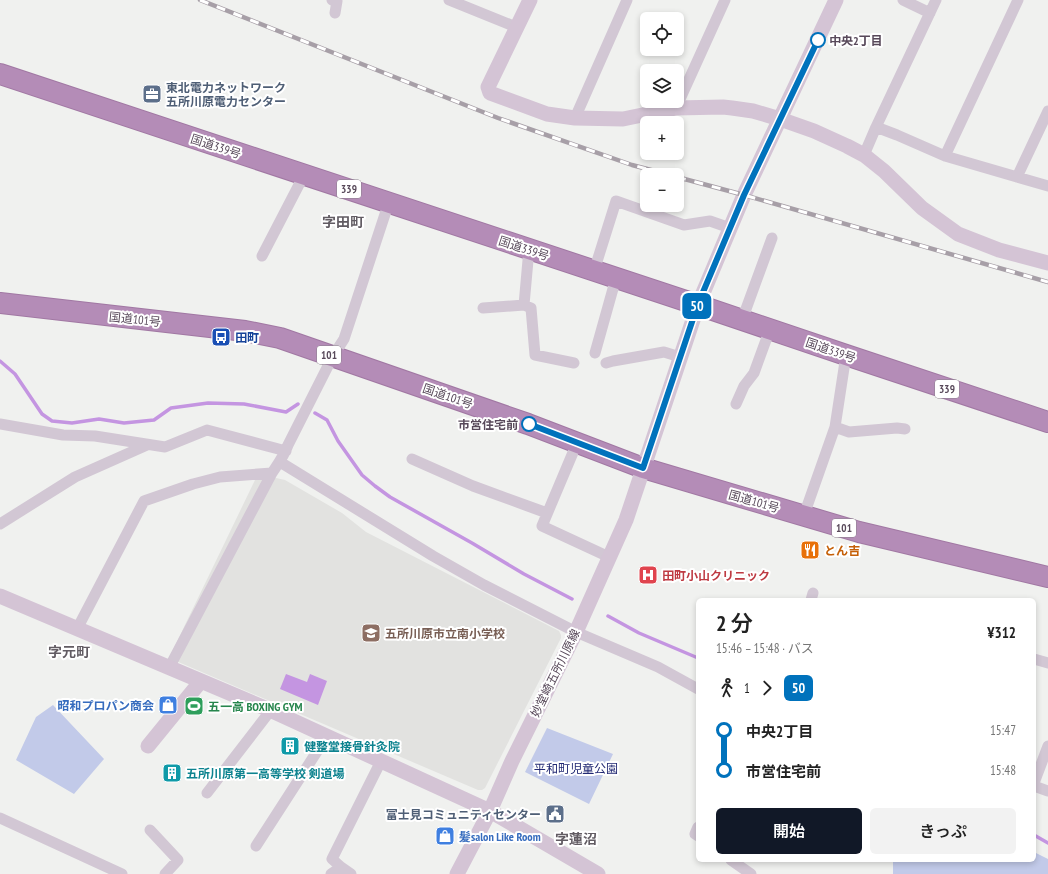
<!DOCTYPE html>
<html lang="ja">
<head>
<meta charset="utf-8">
<style>
	:root { --surface:#fff; --page:#f2f2f2; --text:#222; --muted:#767676; --accent:#111827 }
	body { margin:0; font-family:"PT Sans Narrow","Noto Sans JP",sans-serif; background:var(--page); color:var(--text); height:100vh; display:flex; flex-direction:column; font-size:15px; white-space:nowrap }
	* { box-sizing:border-box; margin:0 }
	p { font-size:13px; color:var(--muted) }
	.icon { flex:none; width:22px; height:22px; fill:none; stroke:currentColor; stroke-width:2; stroke-linecap:round; stroke-linejoin:round }
	.map { position:relative; flex:1; overflow:hidden }
	.panel { position:absolute; left:696px; top:598px; width:340px; height:264px; display:flex; flex-direction:column; background:var(--surface); border-radius:6px; box-shadow:0 2px 6px #0003 }
	.panel>* { flex:none }
	.badge { padding:0 8px; border-radius:6px; font-size:14px; line-height:26px }
	.fabs { position:absolute; left:640px; top:12px; display:grid; gap:8px }
	.fabs a { display:grid; place-items:center; width:44px; height:44px; border-radius:6px; background:var(--surface); box-shadow:0 2px 6px #0003; font-size:20px }
	.map>.badge { position:absolute; translate:-50% -50%; box-shadow:0 0 0 2px #fff }
	.legs { display:flex; align-items:center; gap:6px; height:44px; padding:0 20px; font-size:13px }
	.legs p { margin-inline-start:auto }
	.head { display:flex; align-items:center; justify-content:space-between; height:68px; padding:0 20px }
	h1 { font-size:22px; font-weight:600; line-height:30px }
	.cta { display:flex; gap:8px; margin-top:auto; padding:8px 20px }
	.cta a { flex:1; height:46px; border-radius:6px; background:var(--accent); color:#fff; font-size:16px; font-weight:600; line-height:46px; text-align:center }
	.cta a+a { background:var(--page); color:var(--text) }
	ul { padding:0 20px; list-style:none }
	li { display:flex; align-items:center; gap:14px; height:40px; font-size:15px }
	li i { display:grid; place-items:center; width:6px; height:100%; margin:0 5px; background:currentColor }
	li i::after { content:''; width:10px; height:10px; margin:-5px; border:3px solid; border-radius:50%; background:var(--surface) }
	li p { margin-inline-start:auto }
	li:first-child i { background:linear-gradient(#0000 50%,currentColor 0) }
	li:last-child i { background:linear-gradient(currentColor 50%,#0000 0) }
	.map>svg:first-child { display:block }
	.education { fill:#e2e2e0 }
	.green { fill:#c2cae9 }
	.water { fill:#c495e1 }
	.lines { fill:none; stroke-linecap:round; stroke-linejoin:round }
	.stream { stroke:#c495e1; stroke-width:3.5 }
	.highway-casing { stroke:#a178a3; stroke-width:22 }
	.street { stroke:#d2c7d4; stroke-width:11 }
	.secondary { stroke:#d4c4d5; stroke-width:15 }
	.highway { stroke:#b48cb7; stroke-width:20 }
	.rail-casing { stroke:#a79fa7; stroke-width:4.5 }
	.rail { stroke:#fff; stroke-width:3; stroke-dasharray:9; stroke-linecap:butt }
	.line-1-casing { stroke:#fff; stroke-width:9 }
	.line-1 { stroke:#0072bc; stroke-width:6 }
	.stop-1-dot { fill:#fff; stroke:#0072bc; stroke-width:2 }
	.labels { text-anchor:middle; dominant-baseline:central; stroke-width:4; stroke-linejoin:round; paint-order:stroke }
	.shield { fill:#fff; stroke:#8a808c; stroke-width:1 }
	.shield-label { font-size:11px; font-weight:bold; fill:#58495a }
	.stop-label { font-size:12px; font-weight:bold; fill:#58495a; stroke:#fff; text-anchor:start }
	.service-label { font-size:12px; font-weight:bold; fill:#4e5e75; stroke:#fff; text-anchor:start }
	.street-label { font-size:12px; fill:#58495a; stroke:#fff }
	.transit-label { font-size:12px; font-weight:bold; fill:#164399; stroke:#fff; text-anchor:start }
	.food-label { font-size:12px; font-weight:bold; fill:#c56008; stroke:#fff; text-anchor:start }
	.health-label { font-size:12px; font-weight:bold; fill:#be3a42; stroke:#fff; text-anchor:start }
	.education-label { font-size:12px; font-weight:bold; fill:#785e54; stroke:#fff; text-anchor:start }
	.shop-label { font-size:12px; font-weight:bold; fill:#366cbe; stroke:#fff; text-anchor:end }
	.leisure-label { font-size:12px; font-weight:bold; fill:#27864d; stroke:#fff; text-anchor:start }
	.culture-label { font-size:12px; font-weight:bold; fill:#0d838f; stroke:#fff; text-anchor:start }
	.park-label { font-size:12px; fill:#222973; stroke:#fff }
	.quarter-label { font-size:14px; font-weight:bold; fill:#625c63; stroke:#fff }
</style>
</head>
<body>
<div class="map">
<svg width="1048" height="874" viewBox="0 0 1048 874">
	<rect width="100%" height="100%" fill="#f0f1ef"/>
	<!-- education -->
	<path class="education" d="M 276,478 L 285,480 L 342,513 L 366,532 L 559,631 L 561,635 L 561,638 L 485,788 L 482,790 L 478,790 L 169,658 L 255,480 Z"/>
	<!-- green -->
	<path class="green" d="M 53,705 L 104,759 L 74,794 L 16,760 L 36,717 Z
		M 547,728 L 613,754 L 589,804 L 525,772 Z
		M 1034,852 L 1048,859 L 1048,874 L 893,874 L 893,860 L 1034,860 Z"/>
	<!-- water -->
	<path class="water" d="M 286,674 L 307,682 L 310,674 L 327,681 L 318,705 L 280,689 Z"/>
	<g class="lines">
		<!-- stream -->
		<path class="stream" d="M 0,361 L 15,374 L 42,414 L 52,421 L 72,423 L 99,419 L 124,423 L 154,420 L 171,408 L 208,403 L 244,404 L 286,412 L 298,404
			M 315,413 L 327,420 L 338,441 L 362,475 L 375,486 L 390,497 L 472,543 L 524,574 L 572,599
			M 608,616 L 639,633 L 698,658
			M 1034,835 L 1048,843"/>
		<!-- highway casing -->
		<g class="highway-casing">
			<path id="highway" d="M 0,74 L 698,305 L 846,355 L 1048,422
				M 0,303 L 245,331 L 280,338 L 528,424 L 643,468 L 859,532 L 1048,577"/>
		</g>
		<!-- street -->
		<path class="street" d="M 332,0 L 337,1 L 335,13
			M 449,0 L 516,27
			M 903,0 L 930,13
			M 936,0 L 876,127 L 897,135 L 945,156 L 1048,186
			M 676,108 L 725,0
			M 575,118 L 627,0
			M 864,155 L 876,127
			M 945,156 L 1018,0
			M 1017,177 L 1048,111
			M 529,249 L 524,305 L 531,308 L 535,355 L 574,363
			M 262,256 L 304,175
			M 594,271 L 616,201 L 684,225 L 710,221 L 730,228
			M 483,308 L 524,305
			M 742,320 L 772,238
			M 595,353 L 616,278
			M 606,363 L 613,361 L 664,352 L 680,357
			M 736,404 L 744,386 L 754,373 L 770,329
			M 0,424 L 63,435 L 95,436 L 165,447 L 207,430 L 286,451
			M 835,427 L 849,432 L 897,428 L 905,429
			M 577,443 L 542,526 L 609,557
			M 412,459 L 473,486 L 547,513
			M 280,462 L 433,556 L 484,585 L 576,632 L 658,667 L 698,689
			M 804,515 L 835,427 L 846,355
			M 0,524 L 75,477 L 147,445
			M 811,600 L 813,593
			M 77,629 L 144,501 L 193,484 L 220,477 L 272,473 C 278,464 284,456 288,445 L 333,356 L 344,339 L 389,202
			M 1034,659 L 1048,663
			M 169,668 L 272,473
			M 1034,783 L 1048,746
			M 1034,786 L 1048,791
			M 207,793 L 271,710
			M 0,818 L 122,874
			M 698,827 L 695,834 L 698,836
			M 150,830 L 178,860 L 165,874
			M 256,846 L 327,736
			M 731,860 L 751,874
			M 341,867 L 332,859 L 381,761
			M 331,874 L 341,867 L 351,874"/>
		<!-- secondary -->
		<path class="secondary" d="M 530,0 L 488,87 L 490,93 L 547,114 L 575,118 L 623,119 L 676,108 L 723,107 L 732,108 L 753,111 L 780,119 L 814,131 L 847,146 L 864,155 L 884,171 L 922,208 L 958,234 L 999,250 L 1048,263
			M 0,596 L 272,711 L 490,811 L 598,874
			M 148,746 L 201,681
			M 457,874 L 490,811 L 512,761 L 576,632 L 626,520 L 698,305 L 744,195 L 836,0"/>
		<!-- highway -->
		<use href="#highway" class="highway"/>
		<!-- rail casing -->
		<g class="rail-casing">
			<path id="rail" d="M 200,0 L 498,118 L 632,165 L 670,175
				M 677,177 L 744,195 L 1048,282"/>
		</g>
		<!-- rail -->
		<use href="#rail" class="rail"/>
	</g>
	<g class="lines">
		<!-- line-1 casing -->
		<g class="line-1-casing">
			<path id="line-1" d="M 529,424 L 643,468 L 698,304 L 744,195 L 818,40"/>
		</g>
		<!-- line-1 -->
		<use href="#line-1" class="line-1"/>
	</g>
	<!-- icons -->
	<defs>
		<g id="office-square" transform="scale(1)"><rect x="-9" y="-9" width="18" height="18" rx="4" fill="#5c6f8a" stroke="#fff"/><path d="M-6-3h4V-5.5h4V-3h4V5H-6ZM-1-4.5V-3h2v-1.5ZM-6 0V1H6V0Z" fill="#fff"/></g>
		<g id="bus-square" transform="scale(1)"><rect x="-9" y="-9" width="18" height="18" rx="4" fill="#1a4fb4" stroke="#fff"/><path d="M-5-6H5V4H4V6H2V4H-2V6H-4V4H-5ZM-3.5-4V0h7V-4ZM-3.5 1.2v1.5H-2V1.2ZM2 1.2v1.5H3.5V1.2Z" fill="#fff"/></g>
		<g id="restaurant-square" transform="scale(1)"><rect x="-9" y="-9" width="18" height="18" rx="4" fill="#e8710a" stroke="#fff"/><path d="M-5-6h1v4h1v-4h1v4h1v-4h1v5L-1.5 .5V6h-2V.5L-5-1ZM5-6V6H3V1.5H1.5Q1.5-4 5-6Z" fill="#fff"/></g>
		<g id="hospital-square" transform="scale(1)"><rect x="-9" y="-9" width="18" height="18" rx="4" fill="#e0444e" stroke="#fff"/><path d="M-5-5h3v3.5h4V-5h3V5h-3V1.5h-4V5h-3Z" fill="#fff"/></g>
		<g id="school-square" transform="scale(1)"><rect x="-9" y="-9" width="18" height="18" rx="4" fill="#8d6e63" stroke="#fff"/><path d="M0-5L7-2L0 1L-7-2ZM-4 1L0 2.5L4 1V4Q0 6-4 4Z" fill="#fff"/></g>
		<g id="shop-square" transform="scale(1)"><rect x="-9" y="-9" width="18" height="18" rx="4" fill="#3f7fe0" stroke="#fff"/><path d="M-5-2.5h2.3a2.7 3.5 0 0 1 5.4 0H5L5.5 6h-11ZM-1.5-2.5h3a1.5 2.3 0 0 0-3 0Z" fill="#fff"/></g>
		<g id="stadium-square" transform="scale(1)"><rect x="-9" y="-9" width="18" height="18" rx="4" fill="#2e9e5b" stroke="#fff"/><path d="M0-5a6.5 5 0 1 0 0 10a6.5 5 0 1 0 0-10ZM-3.5-1.8h7v3.6h-7Z" fill="#fff"/></g>
		<g id="building-square" transform="scale(1)"><rect x="-9" y="-9" width="18" height="18" rx="4" fill="#0f9aa8" stroke="#fff"/><path d="M-4-6H4V6H1V3H-1V6H-4ZM-2.5-4.3h1.7v1.8h-1.7ZM.8-4.3h1.7v1.8H.8ZM-2.5-1h1.7V.8h-1.7ZM.8-1h1.7V.8H.8Z" fill="#fff"/></g>
		<g id="civic-square" transform="scale(1)"><rect x="-9" y="-9" width="18" height="18" rx="4" fill="#5c6f8a" stroke="#fff"/><path d="M-.6-6.5H3V-4.5H.6V-3L4-1V1h2V6H-6V1h2V-1L-.6-3ZM-1.2 2.5V6h2.4V2.5Z" fill="#fff"/></g>
	</defs>
	<g fill-rule="evenodd">
		<use href="#office-square" x="152" y="94"/>
		<use href="#bus-square" x="221" y="337"/>
		<use href="#restaurant-square" x="810" y="550"/>
		<use href="#hospital-square" x="648" y="575"/>
		<use href="#school-square" x="371" y="633"/>
		<use href="#shop-square" x="168" y="705"/>
		<use href="#stadium-square" x="194" y="706"/>
		<use href="#building-square" x="290" y="746"/>
		<use href="#building-square" x="172" y="773"/>
		<use href="#civic-square" x="555" y="814"/>
		<use href="#shop-square" x="445" y="836"/>
	</g>
	<!-- markers -->
	<g class="stop-1-dot">
		<circle cx="818" cy="40" r="7"/>
		<circle cx="529" cy="424" r="7"/>
	</g>
	<g class="labels">
		<!-- shield labels -->
		<g class="shield">
			<rect x="337" y="180" width="24" height="18" rx="3"/>
			<rect x="317" y="346" width="24" height="18" rx="3"/>
			<rect x="935" y="380" width="24" height="18" rx="3"/>
			<rect x="832" y="519" width="24" height="18" rx="3"/>
		</g>
		<g class="shield-label">
			<text x="349" y="189">339</text>
			<text x="329" y="355">101</text>
			<text x="947" y="389">339</text>
			<text x="844" y="528">101</text>
		</g>
		<!-- stop labels -->
		<g class="stop-label">
			<text x="829" y="40">中央2丁目</text>
			<text x="518" y="424" text-anchor="end">市営住宅前</text>
		</g>
		<!-- service labels -->
		<g class="service-label">
			<text x="166" y="87">東北電力ネットワーク<tspan x="166" dy="14">五所川原電力センター</tspan></text>
			<text x="541" y="814" text-anchor="end">富士見コミュニティセンター</text>
		</g>
		<!-- street labels -->
		<g class="street-label">
			<text transform="translate(216 146) rotate(18)">国道339号</text>
			<text transform="translate(524 248) rotate(18)">国道339号</text>
			<text transform="translate(135 319) rotate(6)">国道101号</text>
			<text transform="translate(831 350) rotate(19)">国道339号</text>
			<text transform="translate(448 396) rotate(19)">国道101号</text>
			<text transform="translate(754 501) rotate(16)">国道101号</text>
			<text transform="translate(555 673) rotate(-64)">妙堂崎五所川原線</text>
		</g>
		<!-- transit labels -->
		<g class="transit-label">
			<text x="235" y="337">田町</text>
		</g>
		<!-- food labels -->
		<g class="food-label">
			<text x="824" y="550">とん吉</text>
		</g>
		<!-- health labels -->
		<g class="health-label">
			<text x="662" y="575">田町小山クリニック</text>
		</g>
		<!-- education labels -->
		<g class="education-label">
			<text x="385" y="633">五所川原市立南小学校</text>
		</g>
		<!-- shop labels -->
		<g class="shop-label">
			<text x="154" y="705">昭和プロパン商会</text>
			<text x="459" y="836" text-anchor="start">髪salon Like Room</text>
		</g>
		<!-- leisure labels -->
		<g class="leisure-label">
			<text x="208" y="706">五一高 BOXING GYM</text>
		</g>
		<!-- culture labels -->
		<g class="culture-label">
			<text x="304" y="746">健整堂接骨針灸院</text>
			<text x="186" y="773">五所川原第一高等学校 剣道場</text>
		</g>
		<!-- park labels -->
		<g class="park-label">
			<text x="576" y="768">平和町児童公園</text>
		</g>
		<!-- quarter labels -->
		<g class="quarter-label">
			<text x="343" y="222">字田町</text>
			<text x="69" y="652">字元町</text>
			<text x="576" y="839">字蓮沼</text>
		</g>
	</g>
</svg>
<div class="fabs">
<a><svg class="icon" aria-label="locate" viewBox="0 0 24 24"><circle cx="12" cy="12" r="6"/><path d="M12 2v4M12 18v4M2 12h4M18 12h4"/></svg></a>
<a><svg class="icon" aria-label="layers" viewBox="0 0 24 24"><path d="M12 4l9 5-9 5-9-5zM3 14l9 5 9-5"/></svg></a>
<a>+</a>
<a>−</a>
</div>
<b class="badge" style="left:697px;top:306px;background:#0072bc;color:#fff">50</b>
<section class="panel">
<div class="head"><div><h1>2 分</h1><p>15:46 – 15:48 · バス</p></div><b>¥312</b></div>
<div class="legs"><svg class="icon" aria-label="walk" viewBox="0 0 24 24"><circle cx="13" cy="4" r="2"/><path d="M13 8l-2 6 4 7M11 14l-3 7M7 12l3-4h3l4 4"/></svg>1<svg class="icon" aria-label="forward" viewBox="0 0 24 24"><path d="M9 5l7 7-7 7"/></svg><b class="badge" style="background:#0072bc;color:#fff">50</b></div>
<ul>
<li><i style="color:#0072bc"></i><b>中央2丁目</b><p>15:47</p></li>
<li><i style="color:#0072bc"></i><b>市営住宅前</b><p>15:48</p></li>
</ul>
<div class="cta"><a>開始</a><a>きっぷ</a></div>
</section>
</div>
</body>
</html>
